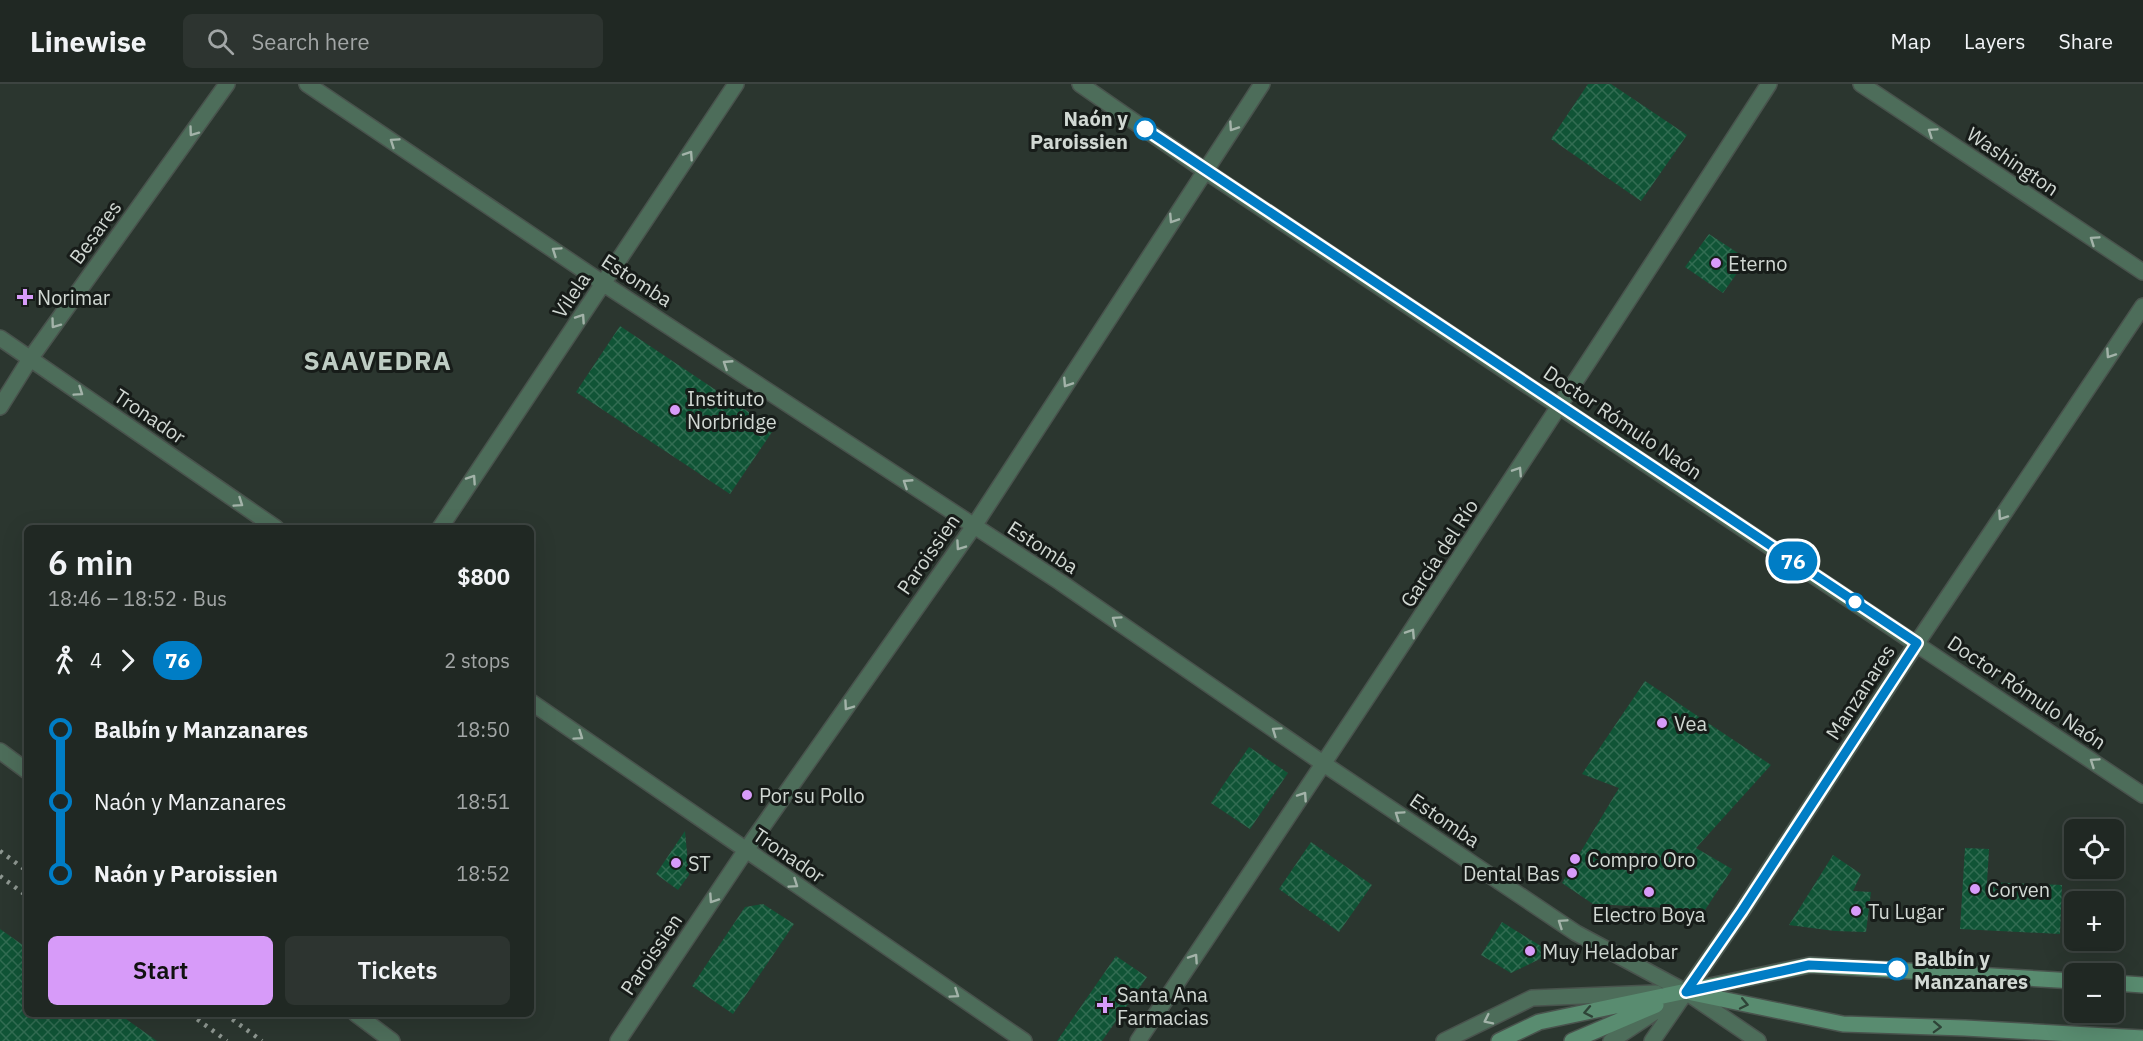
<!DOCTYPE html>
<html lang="en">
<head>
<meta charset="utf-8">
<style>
	:root { --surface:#202823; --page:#2d3430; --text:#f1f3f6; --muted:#a2a6a6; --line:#3d4441; --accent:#d79bf9 }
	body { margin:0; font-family:"IBM Plex Sans",sans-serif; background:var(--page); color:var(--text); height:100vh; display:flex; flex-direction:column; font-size:22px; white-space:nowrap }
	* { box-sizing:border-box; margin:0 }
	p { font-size:20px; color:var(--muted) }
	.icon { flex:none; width:33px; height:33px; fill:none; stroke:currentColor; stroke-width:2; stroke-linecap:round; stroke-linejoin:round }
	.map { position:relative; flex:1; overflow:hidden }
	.sheet { position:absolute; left:24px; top:441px; width:510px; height:492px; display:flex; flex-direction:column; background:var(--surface); border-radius:9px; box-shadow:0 6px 24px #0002,0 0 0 2px var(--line) }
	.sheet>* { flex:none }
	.badge { padding:0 12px; border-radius:20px; font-size:21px; line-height:39px }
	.controls { position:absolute; left:2064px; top:735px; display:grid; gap:12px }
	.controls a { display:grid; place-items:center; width:60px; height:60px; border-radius:9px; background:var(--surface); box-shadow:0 6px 24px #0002,0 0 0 2px var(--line); font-size:30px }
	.map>.badge { position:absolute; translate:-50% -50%; box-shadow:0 0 0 3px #fff }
	.legs { display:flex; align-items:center; gap:9px; height:66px; padding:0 24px; font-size:20px }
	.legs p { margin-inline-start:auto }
	.summary { display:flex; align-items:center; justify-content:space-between; height:102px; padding:0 24px }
	h1 { font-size:33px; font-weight:600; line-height:45px }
	.primary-button { display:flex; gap:12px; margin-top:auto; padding:12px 24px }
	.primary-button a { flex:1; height:69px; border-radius:9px; background:var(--accent); color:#111; font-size:24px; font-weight:600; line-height:69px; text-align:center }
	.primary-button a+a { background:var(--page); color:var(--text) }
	ul { padding:0 24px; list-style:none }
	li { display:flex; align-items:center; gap:21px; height:72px; font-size:22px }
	li i { display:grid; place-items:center; width:9px; height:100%; margin:0 8px; background:currentColor }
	li i::after { content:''; width:15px; height:15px; margin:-8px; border:4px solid; border-radius:50%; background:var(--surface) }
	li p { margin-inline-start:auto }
	li:first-child i { background:linear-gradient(#0000 50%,currentColor 0) }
	li:last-child i { background:linear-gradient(currentColor 50%,#0000 0) }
	header { display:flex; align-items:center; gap:36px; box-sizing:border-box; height:84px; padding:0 30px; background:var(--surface); border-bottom:2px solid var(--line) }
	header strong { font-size:28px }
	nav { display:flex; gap:33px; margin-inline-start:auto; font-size:21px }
	.search { width:420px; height:54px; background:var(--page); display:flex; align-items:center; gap:15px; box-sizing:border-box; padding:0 21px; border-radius:9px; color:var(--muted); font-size:22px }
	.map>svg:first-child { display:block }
	.building { fill:url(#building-cross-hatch) }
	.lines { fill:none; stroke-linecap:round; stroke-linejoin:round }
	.street-casing { stroke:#49534d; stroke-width:18 }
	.secondary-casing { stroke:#49534d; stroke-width:18 }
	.street { stroke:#4d6d5a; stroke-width:15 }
	.secondary { stroke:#598c70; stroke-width:15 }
	.rail { stroke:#8e9791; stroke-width:4.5; stroke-dasharray:3 6; stroke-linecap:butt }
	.oneway { stroke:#a3b3a9 }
	.oneway2 { stroke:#2e4337 }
	.line-1-casing { stroke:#fff; stroke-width:14 }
	.line-1 { stroke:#007dc5; stroke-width:9 }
	.stop-1-dot { fill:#fff; stroke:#007dc5; stroke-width:3 }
	.poi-dot { fill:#d79bf9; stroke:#171c19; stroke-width:2 }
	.labels { text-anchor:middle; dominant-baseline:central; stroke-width:6; stroke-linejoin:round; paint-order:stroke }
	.stop-label { font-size:20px; font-weight:bold; fill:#d1d8d3; stroke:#171c19; text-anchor:end }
	.street-label { font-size:20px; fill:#d1d8d3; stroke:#171c19 }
	.poi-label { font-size:20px; fill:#d1d8d3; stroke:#171c19; text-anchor:start }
	.district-label { font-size:26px; font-weight:bold; letter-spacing:1.5px; fill:#beccc3; stroke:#171c19 }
</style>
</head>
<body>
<header>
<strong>Linewise</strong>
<div class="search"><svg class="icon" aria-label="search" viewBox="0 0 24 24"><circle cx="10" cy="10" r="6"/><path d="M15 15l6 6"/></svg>Search here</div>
<nav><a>Map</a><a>Layers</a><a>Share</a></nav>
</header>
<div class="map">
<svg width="2143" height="957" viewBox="0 0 2143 957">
	<defs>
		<pattern id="building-cross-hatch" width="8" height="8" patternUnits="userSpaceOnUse" patternTransform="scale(1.5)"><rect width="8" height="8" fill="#105436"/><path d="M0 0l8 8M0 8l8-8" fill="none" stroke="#326c52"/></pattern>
	</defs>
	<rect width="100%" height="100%" fill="#2b362f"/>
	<!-- building -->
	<path class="building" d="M 1588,0 L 1611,0 L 1687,51 L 1641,117 L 1551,55 Z
		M 1709,150 L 1747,175 L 1723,209 L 1685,183 Z
		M 620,242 L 774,345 L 730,410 L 576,308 Z
		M 1645,597 L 1771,681 L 1696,764 L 1732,785 L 1705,826 L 1593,820 L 1562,799 L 1619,704 L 1582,690 Z
		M 1249,663 L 1288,689 L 1250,745 L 1211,719 Z
		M 685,747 L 689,791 L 678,806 L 656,790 Z
		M 1311,758 L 1372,801 L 1339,848 L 1279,805 Z
		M 1965,764 L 1989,765 L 1987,798 L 2062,801 L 2060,850 L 1960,845 Z
		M 1833,771 L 1861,790 L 1853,807 L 1871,808 L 1866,848 L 1835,847 L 1789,841 Z
		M 763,820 L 794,840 L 733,930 L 692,902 L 745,823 Z
		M 1502,838 L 1552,869 L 1511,889 L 1481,871 Z
		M 0,845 L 27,864 L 27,930 L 119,930 L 157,957 L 0,957 Z
		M 1116,872 L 1147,893 L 1102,957 L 1057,957 Z"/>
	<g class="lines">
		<!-- street casing -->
		<g class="street-casing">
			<path id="street" d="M 307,0 L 604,200 L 1060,498 L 1324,680 L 1576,849 L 1686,908 L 1758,957
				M 1080,0 L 1204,86 L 2143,711
				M 1861,0 L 2143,188
				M 0,254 L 276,444
				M 0,323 L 30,275 L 227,0
				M 440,444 L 736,0
				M 531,618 L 1024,957
				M 0,667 L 27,687
				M 356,930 L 392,957
				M 618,957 L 746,766 L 974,442 L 1262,0
				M 1138,957 C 1351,640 1561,321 1769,0
				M 1444,957 L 1532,914 L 1656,909
				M 1611,957 L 1664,922
				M 1652,957 L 1742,827 L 1917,559 L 2143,222"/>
		</g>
		<!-- secondary casing -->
		<g class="secondary-casing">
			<path id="secondary" d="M 2114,899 L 2143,901
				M 1692,909 L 1843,940 L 1965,944 L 2143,954
				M 1499,957 L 1539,938 L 1810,881 L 2074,897
				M 1572,957 L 1656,921"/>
		</g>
		<!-- street -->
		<use href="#street" class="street"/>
		<!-- secondary -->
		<use href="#secondary" class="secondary"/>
		<!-- rail -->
		<path class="rail" d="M 0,767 L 27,787
			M 0,792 L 27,812
			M 190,930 L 227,957
			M 225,930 L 262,957"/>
	</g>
	<!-- one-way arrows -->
	<defs><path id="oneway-chevron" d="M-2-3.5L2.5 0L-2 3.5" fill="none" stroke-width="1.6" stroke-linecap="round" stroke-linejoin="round" transform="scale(1.5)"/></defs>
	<g class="oneway">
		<use href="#oneway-chevron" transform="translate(1233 43) rotate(124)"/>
		<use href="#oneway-chevron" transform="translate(193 48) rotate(126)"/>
		<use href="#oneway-chevron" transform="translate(1932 48) rotate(-146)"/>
		<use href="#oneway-chevron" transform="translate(394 58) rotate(-146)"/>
		<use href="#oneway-chevron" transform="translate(689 71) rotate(-56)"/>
		<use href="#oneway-chevron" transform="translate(1173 135) rotate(123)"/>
		<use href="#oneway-chevron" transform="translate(2094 156) rotate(-146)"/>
		<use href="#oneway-chevron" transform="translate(556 167) rotate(-146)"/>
		<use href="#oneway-chevron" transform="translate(581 234) rotate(-56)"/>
		<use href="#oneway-chevron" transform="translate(55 240) rotate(126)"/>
		<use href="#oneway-chevron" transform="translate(2110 270) rotate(124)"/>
		<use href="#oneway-chevron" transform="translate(727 280) rotate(-147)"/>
		<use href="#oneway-chevron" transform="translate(1067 299) rotate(123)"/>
		<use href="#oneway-chevron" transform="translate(79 308) rotate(34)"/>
		<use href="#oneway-chevron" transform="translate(1518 387) rotate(-57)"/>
		<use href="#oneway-chevron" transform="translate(472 395) rotate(-56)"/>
		<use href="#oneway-chevron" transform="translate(907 399) rotate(-147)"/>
		<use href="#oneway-chevron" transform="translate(239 419) rotate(34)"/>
		<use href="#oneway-chevron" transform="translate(2002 432) rotate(124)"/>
		<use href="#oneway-chevron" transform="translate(960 462) rotate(125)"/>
		<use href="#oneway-chevron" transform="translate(1116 536) rotate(-145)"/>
		<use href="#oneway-chevron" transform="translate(1411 549) rotate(-57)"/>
		<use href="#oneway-chevron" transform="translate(848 622) rotate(125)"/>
		<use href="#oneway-chevron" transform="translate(1276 647) rotate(-145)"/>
		<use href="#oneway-chevron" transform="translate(579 652) rotate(35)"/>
		<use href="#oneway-chevron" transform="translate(2094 678) rotate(-146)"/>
		<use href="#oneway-chevron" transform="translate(1303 712) rotate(-56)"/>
		<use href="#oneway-chevron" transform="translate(1399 731) rotate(-146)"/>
		<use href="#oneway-chevron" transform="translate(794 800) rotate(34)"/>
		<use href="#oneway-chevron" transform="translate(713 815) rotate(124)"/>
		<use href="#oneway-chevron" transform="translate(1562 839) rotate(-146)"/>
		<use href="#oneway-chevron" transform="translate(1194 874) rotate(-56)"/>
		<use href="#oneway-chevron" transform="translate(955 910) rotate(34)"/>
		<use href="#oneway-chevron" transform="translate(1488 936) rotate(154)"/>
	</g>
	<g class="oneway2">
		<use href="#oneway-chevron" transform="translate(1744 920) rotate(12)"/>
		<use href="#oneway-chevron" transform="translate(1588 928) rotate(169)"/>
		<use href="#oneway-chevron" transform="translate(1937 943) rotate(2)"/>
	</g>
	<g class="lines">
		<!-- line-1 casing -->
		<g class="line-1-casing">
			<path id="line-1" d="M 1145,45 L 1917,559 L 1742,827 L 1686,908 L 1809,881 L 1897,885"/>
		</g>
		<!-- line-1 -->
		<use href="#line-1" class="line-1"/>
	</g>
	<!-- markers -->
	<g class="stop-1-dot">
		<circle cx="1145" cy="45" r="10"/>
		<circle cx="1855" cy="518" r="8"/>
		<circle cx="1897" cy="885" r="10"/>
	</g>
	<g class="poi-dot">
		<circle cx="1716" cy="179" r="6"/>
		<path d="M22 204h6v6h6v6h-6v6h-6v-6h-6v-6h6z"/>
		<circle cx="675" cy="326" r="6"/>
		<circle cx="1662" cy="639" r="6"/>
		<circle cx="747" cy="711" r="6"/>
		<circle cx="1575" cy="775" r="6"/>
		<circle cx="676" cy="779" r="6"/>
		<circle cx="1572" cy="789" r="6"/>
		<circle cx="1975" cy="805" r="6"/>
		<circle cx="1649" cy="808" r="6"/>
		<circle cx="1856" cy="827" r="6"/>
		<circle cx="1530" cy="867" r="6"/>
		<path d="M1102 912h6v6h6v6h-6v6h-6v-6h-6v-6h6z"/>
	</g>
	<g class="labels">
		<!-- stop labels -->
		<g class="stop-label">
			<text x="1128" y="34">Naón y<tspan x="1128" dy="23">Paroissien</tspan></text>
			<text x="1914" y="874" text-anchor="start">Balbín y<tspan x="1914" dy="23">Manzanares</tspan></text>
		</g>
		<!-- street labels -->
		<g class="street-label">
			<text transform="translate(2013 77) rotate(34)">Washington</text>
			<text transform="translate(95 148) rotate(-54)">Besares</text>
			<text transform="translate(637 196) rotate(33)">Estomba</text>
			<text transform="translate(571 211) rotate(-56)">Vilela</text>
			<text transform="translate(150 332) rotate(34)">Tronador</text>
			<text transform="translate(1623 338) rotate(34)">Doctor Rómulo Naón</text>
			<text transform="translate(1043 463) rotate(33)">Estomba</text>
			<text transform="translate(1439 469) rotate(-57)">García del Río</text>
			<text transform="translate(928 470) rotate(-55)">Paroissien</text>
			<text transform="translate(1860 608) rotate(-57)">Manzanares</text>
			<text transform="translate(2027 608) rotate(34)">Doctor Rómulo Naón</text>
			<text transform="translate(1445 736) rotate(34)">Estomba</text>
			<text transform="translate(789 771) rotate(34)">Tronador</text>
			<text transform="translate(651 870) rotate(-56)">Paroissien</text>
		</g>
		<!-- poi labels -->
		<g class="poi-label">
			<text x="1728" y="179">Eterno</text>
			<text x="37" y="213">Norimar</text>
			<text x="687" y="314">Instituto<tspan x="687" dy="23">Norbridge</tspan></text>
			<text x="1674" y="639">Vea</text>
			<text x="759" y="711">Por su Pollo</text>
			<text x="1587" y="775">Compro Oro</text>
			<text x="688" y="779">ST</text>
			<text x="1560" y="789" text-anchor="end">Dental Bas</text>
			<text x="1987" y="805">Corven</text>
			<text x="1868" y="827">Tu Lugar</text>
			<text x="1649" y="830" text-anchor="middle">Electro Boya</text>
			<text x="1542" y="867">Muy Heladobar</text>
			<text x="1117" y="910">Santa Ana<tspan x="1117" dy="23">Farmacias</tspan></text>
		</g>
		<!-- district labels -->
		<g class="district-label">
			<text x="378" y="276">SAAVEDRA</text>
		</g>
	</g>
</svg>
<div class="controls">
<a><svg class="icon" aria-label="locate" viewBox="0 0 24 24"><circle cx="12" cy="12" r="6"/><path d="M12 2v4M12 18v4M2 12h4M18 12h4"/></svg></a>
<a>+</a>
<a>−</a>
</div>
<b class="badge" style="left:1793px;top:477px;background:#007dc5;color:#fff">76</b>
<section class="sheet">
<div class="summary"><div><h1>6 min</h1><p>18:46 – 18:52 · Bus</p></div><b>$800</b></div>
<div class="legs"><svg class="icon" aria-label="walk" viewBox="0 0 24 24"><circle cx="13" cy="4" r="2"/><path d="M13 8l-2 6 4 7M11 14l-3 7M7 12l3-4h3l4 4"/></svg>4<svg class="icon" aria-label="forward" viewBox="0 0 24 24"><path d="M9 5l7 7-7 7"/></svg><b class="badge" style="background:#007dc5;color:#fff">76</b><p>2 stops</p></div>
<ul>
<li><i style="color:#007dc5"></i><b>Balbín y Manzanares</b><p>18:50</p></li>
<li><i style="color:#007dc5"></i><span>Naón y Manzanares</span><p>18:51</p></li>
<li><i style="color:#007dc5"></i><b>Naón y Paroissien</b><p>18:52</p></li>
</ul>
<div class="primary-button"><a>Start</a><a>Tickets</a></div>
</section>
</div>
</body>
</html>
